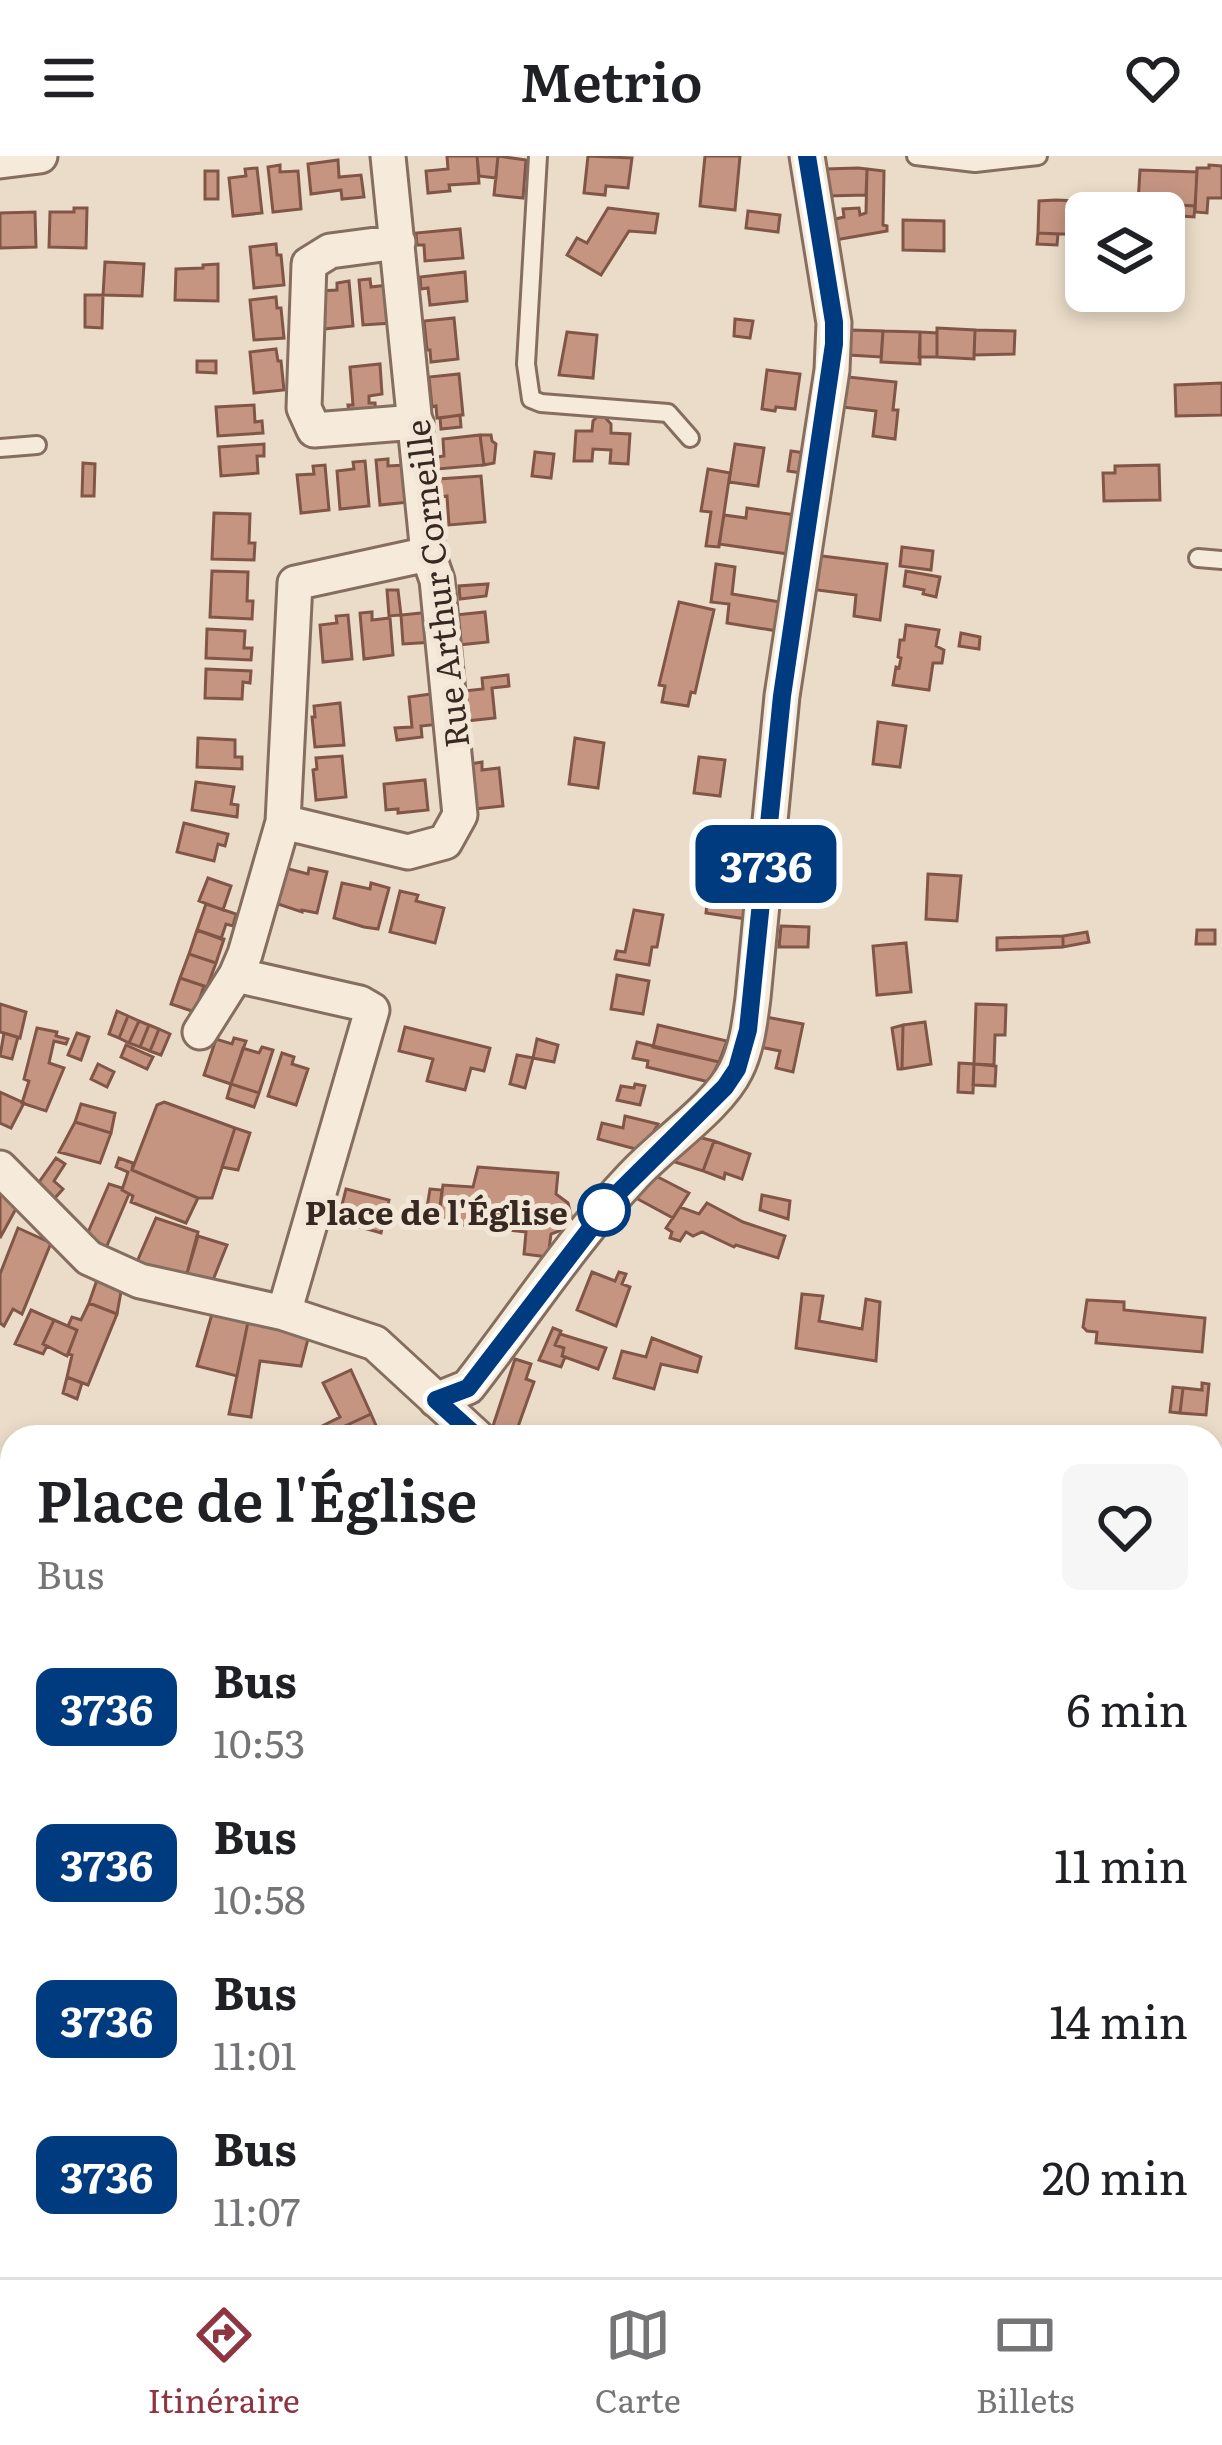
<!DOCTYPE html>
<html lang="fr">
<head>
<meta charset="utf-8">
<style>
	:root { --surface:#fff; --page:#f6f6f6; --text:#202124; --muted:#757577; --line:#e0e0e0; --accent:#8e3542 }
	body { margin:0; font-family:Literata,serif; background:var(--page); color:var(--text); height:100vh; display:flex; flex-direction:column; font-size:45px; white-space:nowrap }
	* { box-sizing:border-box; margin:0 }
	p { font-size:39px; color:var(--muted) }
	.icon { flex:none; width:66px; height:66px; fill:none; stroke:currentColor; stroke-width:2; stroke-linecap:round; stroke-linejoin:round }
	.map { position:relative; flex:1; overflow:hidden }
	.side { position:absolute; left:0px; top:1269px; width:1224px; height:852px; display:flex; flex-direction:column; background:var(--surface); border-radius:36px 36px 0 0; box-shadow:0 6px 18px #0003 }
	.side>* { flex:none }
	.badge { padding:0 24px; border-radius:18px; font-size:42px; line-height:78px }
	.tools { position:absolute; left:1065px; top:36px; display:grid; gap:24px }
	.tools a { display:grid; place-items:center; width:120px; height:120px; border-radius:18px; background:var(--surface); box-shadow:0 6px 18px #0003; font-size:60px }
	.map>.badge { position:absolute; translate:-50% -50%; box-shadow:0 0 0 6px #fff }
	.round { display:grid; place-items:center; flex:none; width:126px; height:126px; border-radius:18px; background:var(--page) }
	.head { display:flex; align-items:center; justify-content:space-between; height:204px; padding:0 36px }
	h1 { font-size:57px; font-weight:600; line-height:90px }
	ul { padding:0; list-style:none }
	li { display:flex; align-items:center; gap:36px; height:156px; padding:0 36px }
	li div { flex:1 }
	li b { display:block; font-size:45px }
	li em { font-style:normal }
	li .badge { min-width:132px; font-weight:700; text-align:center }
	header { display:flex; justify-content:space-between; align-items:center; height:156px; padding:0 36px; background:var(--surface); font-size:54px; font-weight:600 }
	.dock { display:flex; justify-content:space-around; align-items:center; height:168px; border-top:3px solid var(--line); background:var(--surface); font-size:33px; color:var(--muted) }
	.dock a { display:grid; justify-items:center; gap:6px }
	.dock .active { color:var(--accent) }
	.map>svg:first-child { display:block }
	.green { fill:#c8c79d }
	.water { fill:#a9bfb5; stroke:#708d82; stroke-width:3 }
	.building { fill:#c59582; stroke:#825647; stroke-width:3 }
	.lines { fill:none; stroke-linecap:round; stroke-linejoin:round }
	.service-casing { stroke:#856e5f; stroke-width:22 }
	.minor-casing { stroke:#856e5f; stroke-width:39 }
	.service { stroke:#f6eadb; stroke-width:16 }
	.minor { stroke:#f6eadb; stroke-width:33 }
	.line-casing { stroke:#fff; stroke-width:27 }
	.line { stroke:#003b80; stroke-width:18 }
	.stop-dot { fill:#fff; stroke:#003b80; stroke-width:6 }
	.labels { text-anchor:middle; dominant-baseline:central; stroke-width:10; stroke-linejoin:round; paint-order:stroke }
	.street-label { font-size:33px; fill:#372921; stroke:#f2e7d7 }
	.stop-label { font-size:33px; font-weight:bold; fill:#372921; stroke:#f2e7d7; text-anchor:end }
</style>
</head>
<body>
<header><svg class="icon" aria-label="menu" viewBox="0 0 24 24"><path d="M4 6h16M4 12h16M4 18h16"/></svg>Metrio<svg class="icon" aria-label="heart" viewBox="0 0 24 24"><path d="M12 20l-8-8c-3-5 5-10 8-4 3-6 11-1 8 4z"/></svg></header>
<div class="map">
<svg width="1222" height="2121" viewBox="0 0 1222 2121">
	<rect width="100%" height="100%" fill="#eadcc8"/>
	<!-- green -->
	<path class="green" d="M 1212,1984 L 1222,1997 L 1222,2121 L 1089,2121 L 1088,2109 L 1212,2109 Z"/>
	<!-- water -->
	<path class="water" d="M 832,2109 L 1088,2109 L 1089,2121 L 843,2121 Z"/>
	<!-- building -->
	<path class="building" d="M 447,0 L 477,0 L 479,27 L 449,29 L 450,35 L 428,37 L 426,15 L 448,13 Z
		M 477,0 L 498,0 L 496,22 L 479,20 Z
		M 498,0 L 526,4 L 523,42 L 494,39 Z
		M 588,0 L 632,2 L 628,32 L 606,30 L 605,39 L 584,37 Z
		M 705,0 L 740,0 L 735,54 L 700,50 Z
		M 338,4 L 339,21 L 361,19 L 364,41 L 342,43 L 341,34 L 311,38 L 308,8 Z
		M 280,9 L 280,16 L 298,15 L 301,53 L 273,56 L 268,11 Z
		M 1209,9 L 1222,10 L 1222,42 L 1208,42 L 1207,57 L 1195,56 L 1197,12 L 1209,12 Z
		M 257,12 L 262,57 L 233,60 L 229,22 L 246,20 L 245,13 Z
		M 858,12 L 867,13 L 866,39 L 826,40 L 826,13 Z
		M 867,13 L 884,15 L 883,69 L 887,70 L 887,75 L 835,84 L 831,64 L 844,61 L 843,53 L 859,52 L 860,59 L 866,57 Z
		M 1140,14 L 1197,16 L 1195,50 L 1138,47 Z
		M 205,15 L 218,15 L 218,43 L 205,43 Z
		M 1056,44 L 1100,46 L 1099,57 L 1086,57 L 1086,79 L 1038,77 L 1039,45 Z
		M 1138,47 L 1195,50 L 1194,61 L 1137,57 Z
		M 74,52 L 87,52 L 86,92 L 49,91 L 50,56 L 74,56 Z
		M 608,52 L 658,58 L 655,77 L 629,75 L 601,119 L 567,99 L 577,82 L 587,87 Z
		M 748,55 L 780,59 L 778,76 L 746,72 Z
		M 35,56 L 36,91 L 0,92 L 0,57 Z
		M 903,64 L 944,65 L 944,95 L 903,94 Z
		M 460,73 L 463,102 L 425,105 L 424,89 L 417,89 L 416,77 Z
		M 1038,77 L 1058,78 L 1057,89 L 1037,88 Z
		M 276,88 L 277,99 L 281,99 L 284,129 L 254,132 L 250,91 Z
		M 105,106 L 144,108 L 142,140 L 103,139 Z
		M 218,108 L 218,145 L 175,144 L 176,113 L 203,112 L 203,109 Z
		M 465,116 L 467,145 L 430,149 L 428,132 L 421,133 L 420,121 Z
		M 370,123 L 371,131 L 388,129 L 392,167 L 363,169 L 359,124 Z
		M 349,125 L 353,170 L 324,173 L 320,135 L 337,134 L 337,127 Z
		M 85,139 L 103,139 L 102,172 L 85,171 Z
		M 276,141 L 277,152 L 281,152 L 284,182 L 254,184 L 250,144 Z
		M 454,162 L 458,203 L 431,206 L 430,194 L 427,194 L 424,165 Z
		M 735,163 L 753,165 L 750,182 L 734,180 Z
		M 937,172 L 975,174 L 974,203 L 937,201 Z
		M 851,174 L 883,175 L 881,201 L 849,199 Z
		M 975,174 L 1015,175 L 1014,198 L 974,199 Z
		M 883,175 L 920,176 L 920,208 L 881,206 Z
		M 567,176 L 597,179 L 593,222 L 559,219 Z
		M 920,176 L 937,177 L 937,201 L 919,201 Z
		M 276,193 L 278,205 L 281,205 L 284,234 L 254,237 L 250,196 Z
		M 197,205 L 216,205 L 216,217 L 197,216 Z
		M 380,208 L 382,238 L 369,240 L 369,247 L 375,247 L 376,259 L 350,262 L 348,249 L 353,249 L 350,211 Z
		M 767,214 L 800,218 L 795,253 L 776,251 L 775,255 L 762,253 Z
		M 459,218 L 463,259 L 437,262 L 436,250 L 432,251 L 429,221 Z
		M 848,221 L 896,226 L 893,254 L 898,254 L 895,283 L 873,280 L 876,255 L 842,251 Z
		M 1222,227 L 1222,259 L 1176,260 L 1175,229 Z
		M 254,249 L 255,266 L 262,265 L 263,277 L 218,280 L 216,251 Z
		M 601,257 L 611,268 L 611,277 L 630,278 L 628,308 L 610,307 L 611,294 L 593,293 L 592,305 L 574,305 L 576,275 L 592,275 L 593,265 Z
		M 460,259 L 461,271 L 441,273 L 440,262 Z
		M 480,279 L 484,309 L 438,313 L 437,301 L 444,300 L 443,283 Z
		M 480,279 L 491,279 L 492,285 L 496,288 L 494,307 L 484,309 Z
		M 264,288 L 264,300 L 257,300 L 258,317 L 221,320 L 219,291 Z
		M 735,288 L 764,292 L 758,330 L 729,326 Z
		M 791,295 L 806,297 L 802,317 L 788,315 Z
		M 535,296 L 554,298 L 551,322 L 532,320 Z
		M 388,303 L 388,310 L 405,309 L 409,346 L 380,349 L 376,304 Z
		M 365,305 L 369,350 L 340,353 L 337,315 L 354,313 L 353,306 Z
		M 83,307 L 95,308 L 94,340 L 82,340 Z
		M 325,309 L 329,354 L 301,357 L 297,319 L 314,318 L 313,310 Z
		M 1159,309 L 1160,344 L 1104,345 L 1103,317 L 1115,317 L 1115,310 Z
		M 708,313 L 730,317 L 719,391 L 706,390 L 711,356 L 701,355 Z
		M 481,320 L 485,366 L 449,369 L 447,340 L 441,341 L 439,323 Z
		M 747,352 L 796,359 L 788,398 L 719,388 L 724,359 L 746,362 Z
		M 214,357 L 250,358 L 249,387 L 255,387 L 254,404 L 212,403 Z
		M 902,391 L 933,395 L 931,414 L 900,410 Z
		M 814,399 L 887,408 L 880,464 L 854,460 L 856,439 L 810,433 Z
		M 716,408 L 735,411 L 732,438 L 780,446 L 777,475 L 727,467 L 729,448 L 711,446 Z
		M 212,415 L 248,416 L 247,445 L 253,445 L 252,463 L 210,461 Z
		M 906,415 L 940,421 L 936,441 L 923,438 L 924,434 L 904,430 Z
		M 488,428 L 486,440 L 460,443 L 459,430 Z
		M 387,434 L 398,434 L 401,459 L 389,460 Z
		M 679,446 L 714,454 L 695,537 L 691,536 L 688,550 L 662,546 L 665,530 L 659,529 Z
		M 372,456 L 372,464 L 390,462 L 393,499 L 364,503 L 360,457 Z
		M 431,456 L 434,486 L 403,488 L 401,459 Z
		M 485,456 L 488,486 L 458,489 L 455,459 Z
		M 348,459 L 352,503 L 323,506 L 320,469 L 337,467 L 336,460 Z
		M 906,469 L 939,474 L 936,490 L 944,494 L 942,507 L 933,507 L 929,534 L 893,529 L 896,511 L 899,512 L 901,502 L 898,501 L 900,484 L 904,484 Z
		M 207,473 L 245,475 L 244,492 L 252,492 L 251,504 L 206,502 Z
		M 961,477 L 980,481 L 979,493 L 959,490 Z
		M 206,513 L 251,515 L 250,527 L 243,526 L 242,543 L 205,542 Z
		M 508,519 L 509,530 L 492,532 L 495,562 L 466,565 L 463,535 L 483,533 L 482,522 Z
		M 438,537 L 441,568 L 421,570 L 422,581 L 397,584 L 395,572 L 412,571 L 409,541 Z
		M 340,547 L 344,589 L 315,591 L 312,561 L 315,561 L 314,550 Z
		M 878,566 L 906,570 L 900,611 L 873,608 Z
		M 198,582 L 235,584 L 235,601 L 242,601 L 242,613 L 197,611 Z
		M 575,582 L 604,587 L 598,632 L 569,628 Z
		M 342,600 L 346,641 L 316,644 L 313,614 L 317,613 L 316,602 Z
		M 699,601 L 725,604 L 720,640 L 694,637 Z
		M 482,606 L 482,614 L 499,612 L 503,650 L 474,653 L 470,608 Z
		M 425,624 L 428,654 L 398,657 L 398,653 L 386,654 L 384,628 Z
		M 196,626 L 234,631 L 231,648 L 238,649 L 237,661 L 192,654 Z
		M 732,665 L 757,668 L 751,723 L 724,720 Z
		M 184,667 L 228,678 L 225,690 L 218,688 L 214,705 L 177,696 Z
		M 281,711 L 308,718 L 309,712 L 327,716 L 317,757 L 302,754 L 302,756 L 272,746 Z
		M 928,718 L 961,720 L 957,765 L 926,763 Z
		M 717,719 L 751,723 L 746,763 L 706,757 L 708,739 L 714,740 Z
		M 208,722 L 231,730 L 223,754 L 199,745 Z
		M 342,727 L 370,733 L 371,727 L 389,732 L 378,773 L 364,771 L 334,762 Z
		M 400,735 L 418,739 L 416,745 L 444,752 L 435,787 L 390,776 Z
		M 206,748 L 236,758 L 233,770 L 226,768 L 221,783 L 197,774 Z
		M 634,754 L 663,759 L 657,791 L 652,791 L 649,809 L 615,803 L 617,795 L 625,796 Z
		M 781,770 L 809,771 L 808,791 L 779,791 Z
		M 197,774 L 224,783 L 216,807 L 189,798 Z
		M 1197,774 L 1215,774 L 1215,788 L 1196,788 Z
		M 1087,776 L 1089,786 L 1063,791 L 1063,780 Z
		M 1063,780 L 1063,791 L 997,794 L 997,782 Z
		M 906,787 L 911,836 L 877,839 L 873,790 Z
		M 189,798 L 216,807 L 207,831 L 180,822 Z
		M 617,819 L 649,825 L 643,858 L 611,853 Z
		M 180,822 L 204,830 L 195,856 L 171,848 Z
		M 0,848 L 26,856 L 20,882 L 0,876 Z
		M 976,848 L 1006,849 L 1005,879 L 995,879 L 994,909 L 974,908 Z
		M 117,855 L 128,860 L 119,882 L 109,878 Z
		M 128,860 L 139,865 L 129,887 L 119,882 Z
		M 766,861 L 803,868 L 793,916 L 776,912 L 780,895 L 760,891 Z
		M 139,865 L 149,869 L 140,891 L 129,887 Z
		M 925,866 L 931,908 L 902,913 L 903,869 Z
		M 149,869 L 159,873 L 150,895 L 140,891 Z
		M 658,869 L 727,885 L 719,906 L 653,891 Z
		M 903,869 L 902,913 L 898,913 L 892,872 Z
		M 405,871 L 490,892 L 484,915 L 471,912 L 465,934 L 427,925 L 433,903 L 399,895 Z
		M 37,872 L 57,876 L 56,880 L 68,883 L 66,888 L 54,885 L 49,907 L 64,912 L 46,955 L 22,947 L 29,925 L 24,923 Z
		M 159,873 L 170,878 L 161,899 L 150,895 Z
		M 4,877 L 18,881 L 12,903 L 0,900 Z
		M 77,877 L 89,881 L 81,904 L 68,899 Z
		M 234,882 L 246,885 L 231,928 L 204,919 L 216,883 L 232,888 Z
		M 537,883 L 558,889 L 554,906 L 533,902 Z
		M 637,886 L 719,906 L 709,926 L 647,911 L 648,905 L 633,902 Z
		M 126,889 L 153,901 L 147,913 L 121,901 Z
		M 262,891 L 273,894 L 259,937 L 231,928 L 243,892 L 259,897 Z
		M 282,897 L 294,901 L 292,908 L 308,913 L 296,949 L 268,940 Z
		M 517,899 L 533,902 L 525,932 L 510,928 Z
		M 959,907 L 974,908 L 973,937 L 958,936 Z
		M 98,908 L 114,916 L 107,931 L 91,923 Z
		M 974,908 L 996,910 L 995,930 L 973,929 Z
		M 231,928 L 259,937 L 254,951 L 227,942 Z
		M 635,928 L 645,930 L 640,949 L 617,944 L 621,930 L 634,932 Z
		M 0,936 L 24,947 L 11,972 L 0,967 Z
		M 164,946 L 235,972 L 212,1042 L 198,1042 L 132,1014 L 157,949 Z
		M 81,948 L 115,957 L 111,977 L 75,966 Z
		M 625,960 L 658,968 L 643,995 L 598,983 L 602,967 L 623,972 Z
		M 75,966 L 111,977 L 100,1007 L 59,996 Z
		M 235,972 L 250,977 L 238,1014 L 222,1011 Z
		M 698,981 L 714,985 L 703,1015 L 672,1005 Z
		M 714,985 L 750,998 L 742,1023 L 725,1017 L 724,1023 L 703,1015 Z
		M 56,1002 L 65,1008 L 54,1025 L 63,1033 L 53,1044 L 37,1029 Z
		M 119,1002 L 133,1007 L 132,1014 L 198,1042 L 186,1067 L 131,1046 L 133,1040 L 122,1034 L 128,1016 L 116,1011 Z
		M 478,1011 L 558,1017 L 556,1038 L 568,1047 L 571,1059 L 564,1073 L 551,1078 L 548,1101 L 524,1098 L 526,1076 L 438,1066 L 443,1029 L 473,1031 Z
		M 652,1018 L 689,1037 L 673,1062 L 636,1042 Z
		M 109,1028 L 122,1032 L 122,1034 L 129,1038 L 106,1092 L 86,1081 Z
		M 0,1032 L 18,1049 L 0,1082 Z
		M 346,1033 L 389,1044 L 381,1077 L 338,1065 Z
		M 430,1033 L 442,1034 L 439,1059 L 426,1058 Z
		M 762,1039 L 790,1045 L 788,1063 L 760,1054 Z
		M 707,1047 L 743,1066 L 785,1080 L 778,1102 L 736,1089 L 734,1091 L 702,1076 L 693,1080 L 686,1076 L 680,1085 L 670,1082 L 672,1076 L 666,1072 L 680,1051 L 699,1058 Z
		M 156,1062 L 198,1076 L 186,1121 L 136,1108 Z
		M 18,1072 L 51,1087 L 22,1158 L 13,1153 L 4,1170 L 0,1167 L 0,1118 Z
		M 198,1080 L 227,1089 L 211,1129 L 186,1121 Z
		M 592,1116 L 615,1125 L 619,1116 L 626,1118 L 622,1128 L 630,1131 L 616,1170 L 577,1154 Z
		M 98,1121 L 122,1130 L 117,1158 L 89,1147 Z
		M 802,1138 L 823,1140 L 819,1165 L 862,1173 L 866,1143 L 880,1146 L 876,1205 L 796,1192 Z
		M 1087,1144 L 1124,1146 L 1124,1154 L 1205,1162 L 1202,1196 L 1096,1187 L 1097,1176 L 1087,1175 L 1083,1171 Z
		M 89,1147 L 117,1158 L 88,1229 L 67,1221 L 72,1199 L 68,1198 L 77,1174 L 68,1170 L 72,1161 L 81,1164 Z
		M 31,1154 L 54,1164 L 43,1188 L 47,1190 L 43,1198 L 15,1188 Z
		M 212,1158 L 248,1166 L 237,1220 L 197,1210 Z
		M 54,1164 L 77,1174 L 67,1200 L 43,1188 Z
		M 248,1166 L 309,1179 L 301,1210 L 260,1205 L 251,1261 L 229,1258 Z
		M 553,1172 L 561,1175 L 555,1189 L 564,1192 L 562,1200 L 565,1201 L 561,1211 L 539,1204 Z
		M 560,1178 L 606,1192 L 598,1213 L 562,1200 L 564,1192 L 555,1189 Z
		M 652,1182 L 701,1201 L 697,1216 L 661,1208 L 654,1233 L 614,1222 L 622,1195 L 646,1201 Z
		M 515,1203 L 531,1208 L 526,1223 L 534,1226 L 515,1279 L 493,1270 Z
		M 351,1214 L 371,1258 L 345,1270 L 349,1281 L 270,1281 L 271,1276 L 318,1272 L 340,1261 L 323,1227 Z
		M 67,1221 L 82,1227 L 77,1243 L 63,1237 Z
		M 1202,1227 L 1209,1228 L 1206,1259 L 1180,1257 L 1183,1232 L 1202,1234 Z
		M 1173,1231 L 1183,1232 L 1180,1257 L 1170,1256 Z
		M 371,1258 L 381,1281 L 348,1281 L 345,1270 Z
		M 1212,1452 L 1222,1457 L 1222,1495 L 1212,1491 Z
		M 0,1600 L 12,1602 L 12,1683 L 4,1682 L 2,1694 L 0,1693 Z"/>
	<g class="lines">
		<!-- service casing -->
		<g class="service-casing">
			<path id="service" d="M 538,0 L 526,208 L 531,243 L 541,247 L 668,257 L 690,282
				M 916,0 L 975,7 L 1038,0
				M 0,292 L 37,289
				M 1198,402 L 1222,404"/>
		</g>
		<!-- minor casing -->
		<g class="minor-casing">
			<path id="minor" d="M 0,5 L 40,0
				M 398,86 L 330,95 L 309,108 L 304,252 L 314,274 L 416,266
				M 283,666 L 408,696 L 445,686 L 460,659 L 437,424 L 428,398 L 388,0
				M 236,819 L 360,847 L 372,854 L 284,1157
				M 200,876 L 236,819 L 245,798 L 283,666 L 295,427 L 428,398
				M 0,1012 L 89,1102 L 140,1125 L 284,1157 L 375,1187 L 477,1281
				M 436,1244 L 468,1231 C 522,1162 573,1083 633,1020 C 662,988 718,951 736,914 C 747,892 750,865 753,842 L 782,540 L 832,214 L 834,167 L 807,0
				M 1212,1351 L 1222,1349
				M 546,2109 L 546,2121"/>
		</g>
		<!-- service -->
		<use href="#service" class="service"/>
		<!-- minor -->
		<use href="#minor" class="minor"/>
	</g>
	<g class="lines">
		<!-- line casing -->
		<g class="line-casing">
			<path id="line" d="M 477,1281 L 436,1244 L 468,1232 L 617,1038 L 725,931 L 737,913 L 748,874 L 782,540 L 834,188 L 834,166 L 807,0"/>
		</g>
		<!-- line -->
		<use href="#line" class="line"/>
	</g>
	<!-- markers -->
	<circle class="stop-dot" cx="604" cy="1054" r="24"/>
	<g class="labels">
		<!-- street labels -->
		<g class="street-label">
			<text transform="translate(435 428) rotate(-97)">Rue Arthur Corneille</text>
		</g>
		<!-- stop labels -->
		<g class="stop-label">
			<text x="568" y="1054">Place de l'Église</text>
		</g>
	</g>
</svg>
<div class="tools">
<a><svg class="icon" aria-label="layers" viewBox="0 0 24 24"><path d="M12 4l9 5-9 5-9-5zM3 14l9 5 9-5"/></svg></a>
</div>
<b class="badge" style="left:766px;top:708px;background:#003b80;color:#fff">3736</b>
<section class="side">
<div class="head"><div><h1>Place de l'Église</h1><p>Bus</p></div><a class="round"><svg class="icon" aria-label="heart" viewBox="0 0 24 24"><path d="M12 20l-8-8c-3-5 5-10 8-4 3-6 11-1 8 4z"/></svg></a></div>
<ul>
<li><span class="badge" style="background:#003b80;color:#fff">3736</span><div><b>Bus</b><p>10:53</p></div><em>6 min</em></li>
<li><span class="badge" style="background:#003b80;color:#fff">3736</span><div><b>Bus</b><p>10:58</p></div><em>11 min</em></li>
<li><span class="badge" style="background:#003b80;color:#fff">3736</span><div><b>Bus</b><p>11:01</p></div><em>14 min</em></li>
<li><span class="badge" style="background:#003b80;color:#fff">3736</span><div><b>Bus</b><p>11:07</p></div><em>20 min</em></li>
</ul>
</section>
</div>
<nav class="dock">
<a class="active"><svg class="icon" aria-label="directions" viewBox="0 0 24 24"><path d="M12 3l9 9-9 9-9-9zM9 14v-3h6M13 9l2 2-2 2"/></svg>Itinéraire</a>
<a><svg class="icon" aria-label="map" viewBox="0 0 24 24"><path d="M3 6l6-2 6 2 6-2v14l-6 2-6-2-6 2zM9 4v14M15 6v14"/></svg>Carte</a>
<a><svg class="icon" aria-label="tickets" viewBox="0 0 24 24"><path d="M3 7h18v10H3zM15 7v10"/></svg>Billets</a>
</nav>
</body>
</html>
